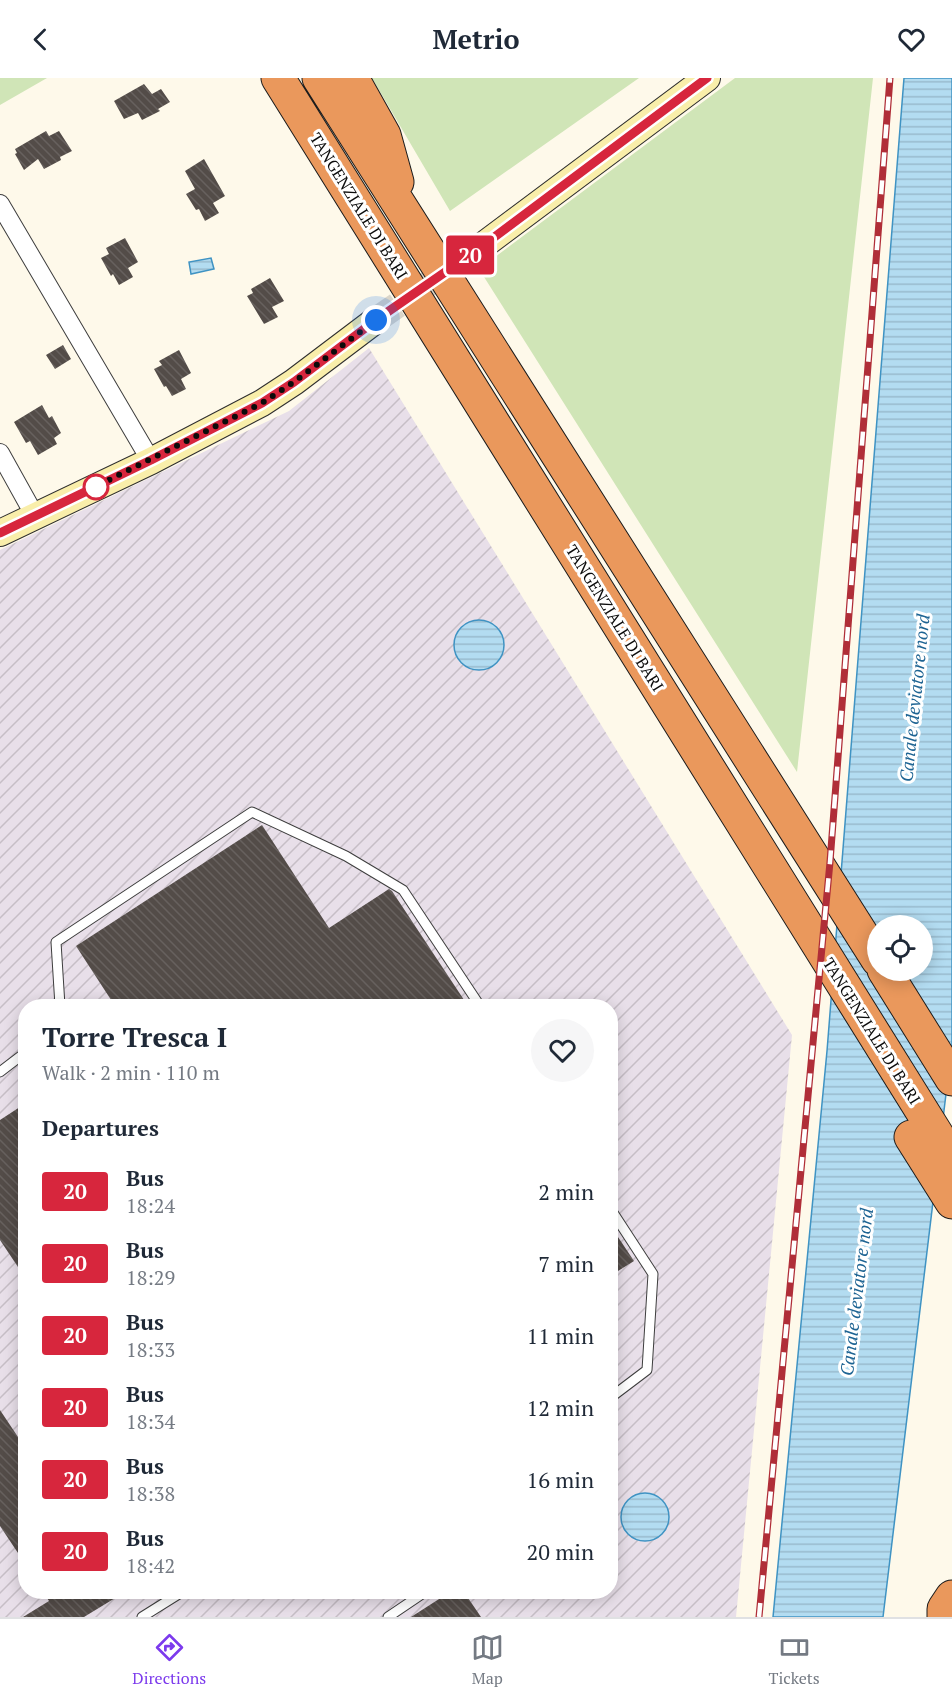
<!DOCTYPE html>
<html lang="en">
<head>
<meta charset="utf-8">
<style>
	:root { --surface:#fff; --page:#f6f6f7; --text:#1f2937; --muted:#747a83; --line:#e0e1e3; --accent:#7c3aed }
	body { margin:0; font-family:"PT Serif",serif; background:var(--page); color:var(--text); height:100vh; display:flex; flex-direction:column; font-size:22px; white-space:nowrap }
	* { box-sizing:border-box; margin:0 }
	p { font-size:20px; color:var(--muted) }
	.icon { flex:none; width:33px; height:33px; fill:none; stroke:currentColor; stroke-width:2; stroke-linecap:round; stroke-linejoin:round }
	.map { position:relative; flex:1; overflow:hidden }
	.drawer { position:absolute; left:18px; top:921px; width:600px; height:600px; display:flex; flex-direction:column; background:var(--surface); border-radius:24px; box-shadow:0 3px 15px #0003 }
	.drawer>* { flex:none }
	.badge { padding:0 12px; border-radius:4px; font-size:21px; line-height:39px }
	.tools { position:absolute; left:867px; top:837px; display:grid; gap:12px }
	.tools a { display:grid; place-items:center; width:66px; height:66px; border-radius:50%; background:var(--surface); box-shadow:0 3px 15px #0003; font-size:30px }
	.you { position:absolute; width:30px; height:30px; margin:-15px; border:4px solid #fff; border-radius:50%; background:#1a73e8; box-shadow:0 0 0 9px #1a73e833 }
	.map>.badge { position:absolute; translate:-50% -50%; box-shadow:0 0 0 3px #fff }
	h2 { padding:0 24px; font-size:22px; line-height:54px }
	.round { display:grid; place-items:center; flex:none; width:63px; height:63px; border-radius:32px; background:var(--page) }
	.overview { display:flex; align-items:center; justify-content:space-between; height:102px; padding:0 24px }
	h1 { font-size:28px; font-weight:600; line-height:45px }
	ul { padding:0; list-style:none }
	li { display:flex; align-items:center; gap:18px; height:72px; padding:0 24px }
	li div { flex:1 }
	li b { display:block; font-size:22px }
	li em { font-style:normal }
	li .badge { min-width:66px; font-weight:700; text-align:center }
	header { display:flex; justify-content:space-between; align-items:center; height:78px; padding:0 24px; background:var(--surface); font-size:27px; font-weight:600 }
	.tabs { display:flex; justify-content:space-around; align-items:center; height:84px; border-top:2px solid var(--line); background:var(--surface); font-size:16px; color:var(--muted) }
	.tabs a { display:grid; justify-items:center; gap:3px }
	.tabs .on { color:var(--accent) }
	.map>svg:first-child { display:block }
	.industrial { fill:url(#industrial-furrows); fill-rule:evenodd }
	.green { fill:#d0e5b7 }
	.water { fill:url(#water-rules); stroke:#3f93c3; stroke-width:1.5; fill-rule:evenodd }
	.building { fill:url(#building-back-hatch) }
	.lines { fill:none; stroke-linecap:round; stroke-linejoin:round }
	.secondary-tunnel { stroke:#dad5c9; stroke-width:26; stroke-dasharray:26 13; stroke-linecap:butt }
	.lane-casing { stroke:#3e3e3e; stroke-width:11 }
	.street-casing { stroke:#3e3e3e; stroke-width:20 }
	.secondary-casing { stroke:#2d2d2d; stroke-width:28 }
	.highway-casing { stroke:#1c1c1c; stroke-width:35 }
	.lane { stroke:#fff; stroke-width:9 }
	.street { stroke:#fff; stroke-width:18 }
	.secondary { stroke:#f9eeaa; stroke-width:26 }
	.highway { stroke:#ea985c; stroke-width:33 }
	.rail-casing { stroke:#b02e38; stroke-width:7 }
	.rail { stroke:#fff; stroke-width:4.5; stroke-dasharray:14; stroke-linecap:butt }
	.line-casing { stroke:#fff; stroke-width:14 }
	.line { stroke:#d7263d; stroke-width:9 }
	.walk { stroke:#0b0b0b; stroke-width:6; stroke-dasharray:0 10.8 }
	.stop-dot { fill:#fff; stroke:#d7263d; stroke-width:3 }
	.labels { text-anchor:middle; dominant-baseline:central; stroke-width:6; stroke-linejoin:round; paint-order:stroke }
	.street-label { font-size:16px; fill:#0b0b0b; stroke:#fff }
	.water-label { font-size:18px; font-style:italic; fill:#1e6493; stroke:#fff }
</style>
</head>
<body>
<header><svg class="icon" aria-label="back" viewBox="0 0 24 24"><path d="M15 5l-7 7 7 7"/></svg>Metrio<svg class="icon" aria-label="heart" viewBox="0 0 24 24"><path d="M12 20l-8-8c-3-5 5-10 8-4 3-6 11-1 8 4z"/></svg></header>
<div class="map">
<svg width="952" height="1539" viewBox="0 0 952 1539">
	<defs>
		<pattern id="industrial-furrows" width="10" height="10" patternUnits="userSpaceOnUse" patternTransform="scale(1.5)"><rect width="10" height="10" fill="#e8dfe9"/><path d="M-1 1l2-2M0 10L10 0M9 11l2-2" fill="none" stroke="#c6bec6"/></pattern>
		<pattern id="water-rules" width="6" height="5" patternUnits="userSpaceOnUse" patternTransform="scale(1.5)"><rect width="6" height="5" fill="#b3dcf1"/><path d="M0 2.5h6" fill="none" stroke="#99bbcd"/></pattern>
		<pattern id="building-back-hatch" width="6" height="6" patternUnits="userSpaceOnUse" patternTransform="scale(1.5)"><rect width="6" height="6" fill="#534c48"/><path d="M-1 5l2 2M0 0l6 6M5-1l2 2" fill="none" stroke="#67615e"/></pattern>
	</defs>
	<rect width="100%" height="100%" fill="#fef9ea"/>
	<!-- industrial -->
	<path class="industrial" d="M 369,270 L 792,957 L 736,1539 L 0,1539 L 0,472 L 289,333 ZM 26,928 L 610,928 L 610,1514 L 26,1514 Z"/>
	<!-- green -->
	<path class="green" d="M 0,0 L 47,0 L 0,27 Z
		M 372,0 L 639,0 L 450,133 Z
		M 735,0 L 873,0 L 797,694 L 479,191 Z"/>
	<!-- water -->
	<path class="water" d="M 904,0 L 952,0 L 952,966 L 883,1539 L 773,1539 L 827,973 ZM 878,848 L 922,848 L 922,892 L 878,892 Z
		M 211,180 L 214,191 L 191,196 L 189,184 Z
		M454 567a25 25 0 1 1 50 0a25 25 0 1 1-50 0Z
		M621 1439a24 24 0 1 1 48 0a24 24 0 1 1-48 0Z"/>
	<!-- building -->
	<path class="building" d="M 144,6 L 152,16 L 161,11 L 170,24 L 158,31 L 160,33 L 142,42 L 138,35 L 124,41 L 114,23 Z
		M 46,53 L 49,58 L 59,53 L 72,73 L 60,79 L 61,82 L 44,91 L 38,81 L 24,92 L 15,76 L 17,75 L 15,71 Z
		M 204,81 L 225,118 L 213,125 L 219,135 L 205,143 L 199,131 L 196,132 L 186,116 L 195,111 L 185,93 Z
		M 125,160 L 138,184 L 128,190 L 133,199 L 119,207 L 113,196 L 111,198 L 101,180 L 109,176 L 106,170 Z
		M 270,200 L 284,223 L 272,229 L 278,239 L 264,246 L 247,218 L 253,215 L 251,211 Z
		M 63,267 L 71,281 L 55,291 L 46,277 Z
		M 179,272 L 191,295 L 181,301 L 186,311 L 172,318 L 166,308 L 164,309 L 154,291 L 162,287 L 159,283 Z
		M 42,327 L 49,340 L 52,338 L 61,355 L 54,360 L 57,366 L 38,377 L 30,363 L 26,365 L 14,344 Z
		M 262,747 L 329,850 L 389,811 L 392,813 L 468,928 L 115,928 L 76,868 Z
		M 26,1025 L 26,1201 L 0,1162 L 0,1042 Z
		M 610,1147 L 634,1183 L 610,1198 Z
		M 0,1332 L 26,1371 L 26,1487 L 0,1448 Z
		M 43,1514 L 125,1514 L 84,1539 L 23,1539 L 49,1523 Z
		M 450,1514 L 464,1514 L 481,1539 L 411,1539 Z"/>
	<g class="lines">
		<!-- secondary-tunnel -->
		<path class="secondary-tunnel" d="M 376,242 L 477,172"/>
		<!-- lane casing -->
		<g class="lane-casing">
			<path id="lane" d="M 60,928 L 56,864 L 252,734 L 346,778 L 403,812 L 480,928
				M 0,994 L 26,974
				M 610,1130 L 653,1196 L 647,1292 L 610,1320
				M 142,1539 L 182,1514
				M 388,1539 L 425,1514"/>
		</g>
		<!-- street casing -->
		<g class="street-casing">
			<path id="street" d="M 0,126 L 151,383
				M 0,375 L 35,438"/>
		</g>
		<!-- secondary casing -->
		<g class="secondary-casing">
			<path id="secondary" d="M 477,172 L 707,0
				M 0,455 L 151,383 L 262,325 L 294,304 L 376,242"/>
		</g>
		<!-- highway casing -->
		<g class="highway-casing">
			<path id="highway" d="M 278,0 L 952,1081
				M 319,0 L 878,882
				M 352,0 L 384,57 L 397,104
				M 884,892 L 952,1001
				M 911,1059 L 952,1124
				M 944,1539 L 944,1531 L 952,1519"/>
		</g>
		<!-- lane -->
		<use href="#lane" class="lane"/>
		<!-- street -->
		<use href="#street" class="street"/>
		<!-- secondary -->
		<use href="#secondary" class="secondary"/>
		<!-- highway -->
		<use href="#highway" class="highway"/>
		<!-- rail casing -->
		<g class="rail-casing">
			<path id="rail" d="M 759,1539 L 830,784 L 890,0"/>
		</g>
		<!-- rail -->
		<use href="#rail" class="rail"/>
	</g>
	<g class="lines">
		<!-- line casing -->
		<g class="line-casing">
			<path id="line" d="M 0,455 L 151,382 L 262,325 L 294,304 L 376,242 L 477,172 L 707,0"/>
		</g>
		<!-- line -->
		<use href="#line" class="line"/>
		<!-- walk -->
		<path class="walk" d="M 96,409 L 93,410 L 262,325 L 294,304 L 376,242"/>
	</g>
	<!-- markers -->
	<circle class="stop-dot" cx="96" cy="409" r="12"/>
	<g class="labels">
		<!-- street labels -->
		<g class="street-label">
			<text transform="translate(359 128) rotate(58)">TANGENZIALE DI BARI</text>
			<text transform="translate(615 540) rotate(58)">TANGENZIALE DI BARI</text>
			<text transform="translate(872 953) rotate(58)">TANGENZIALE DI BARI</text>
		</g>
		<!-- water labels -->
		<g class="water-label">
			<text transform="translate(914 620) rotate(-84)">Canale deviatore nord</text>
			<text transform="translate(856 1214) rotate(-83)">Canale deviatore nord</text>
		</g>
	</g>
</svg>
<div class="tools">
<a><svg class="icon" aria-label="locate" viewBox="0 0 24 24"><circle cx="12" cy="12" r="6"/><path d="M12 2v4M12 18v4M2 12h4M18 12h4"/></svg></a>
</div>
<div class="you" style="left:376px;top:242px"></div>
<b class="badge" style="left:470px;top:177px;background:#d7263d;color:#fff">20</b>
<section class="drawer">
<div class="overview"><div><h1>Torre Tresca I</h1><p>Walk · 2 min · 110 m</p></div><a class="round"><svg class="icon" aria-label="heart" viewBox="0 0 24 24"><path d="M12 20l-8-8c-3-5 5-10 8-4 3-6 11-1 8 4z"/></svg></a></div>
<h2>Departures</h2>
<ul>
<li><span class="badge" style="background:#d7263d;color:#fff">20</span><div><b>Bus</b><p>18:24</p></div><em>2 min</em></li>
<li><span class="badge" style="background:#d7263d;color:#fff">20</span><div><b>Bus</b><p>18:29</p></div><em>7 min</em></li>
<li><span class="badge" style="background:#d7263d;color:#fff">20</span><div><b>Bus</b><p>18:33</p></div><em>11 min</em></li>
<li><span class="badge" style="background:#d7263d;color:#fff">20</span><div><b>Bus</b><p>18:34</p></div><em>12 min</em></li>
<li><span class="badge" style="background:#d7263d;color:#fff">20</span><div><b>Bus</b><p>18:38</p></div><em>16 min</em></li>
<li><span class="badge" style="background:#d7263d;color:#fff">20</span><div><b>Bus</b><p>18:42</p></div><em>20 min</em></li>
</ul>
</section>
</div>
<nav class="tabs">
<a class="on"><svg class="icon" aria-label="directions" viewBox="0 0 24 24"><path d="M12 3l9 9-9 9-9-9zM9 14v-3h6M13 9l2 2-2 2"/></svg>Directions</a>
<a><svg class="icon" aria-label="map" viewBox="0 0 24 24"><path d="M3 6l6-2 6 2 6-2v14l-6 2-6-2-6 2zM9 4v14M15 6v14"/></svg>Map</a>
<a><svg class="icon" aria-label="tickets" viewBox="0 0 24 24"><path d="M3 7h18v10H3zM15 7v10"/></svg>Tickets</a>
</nav>
</body>
</html>
